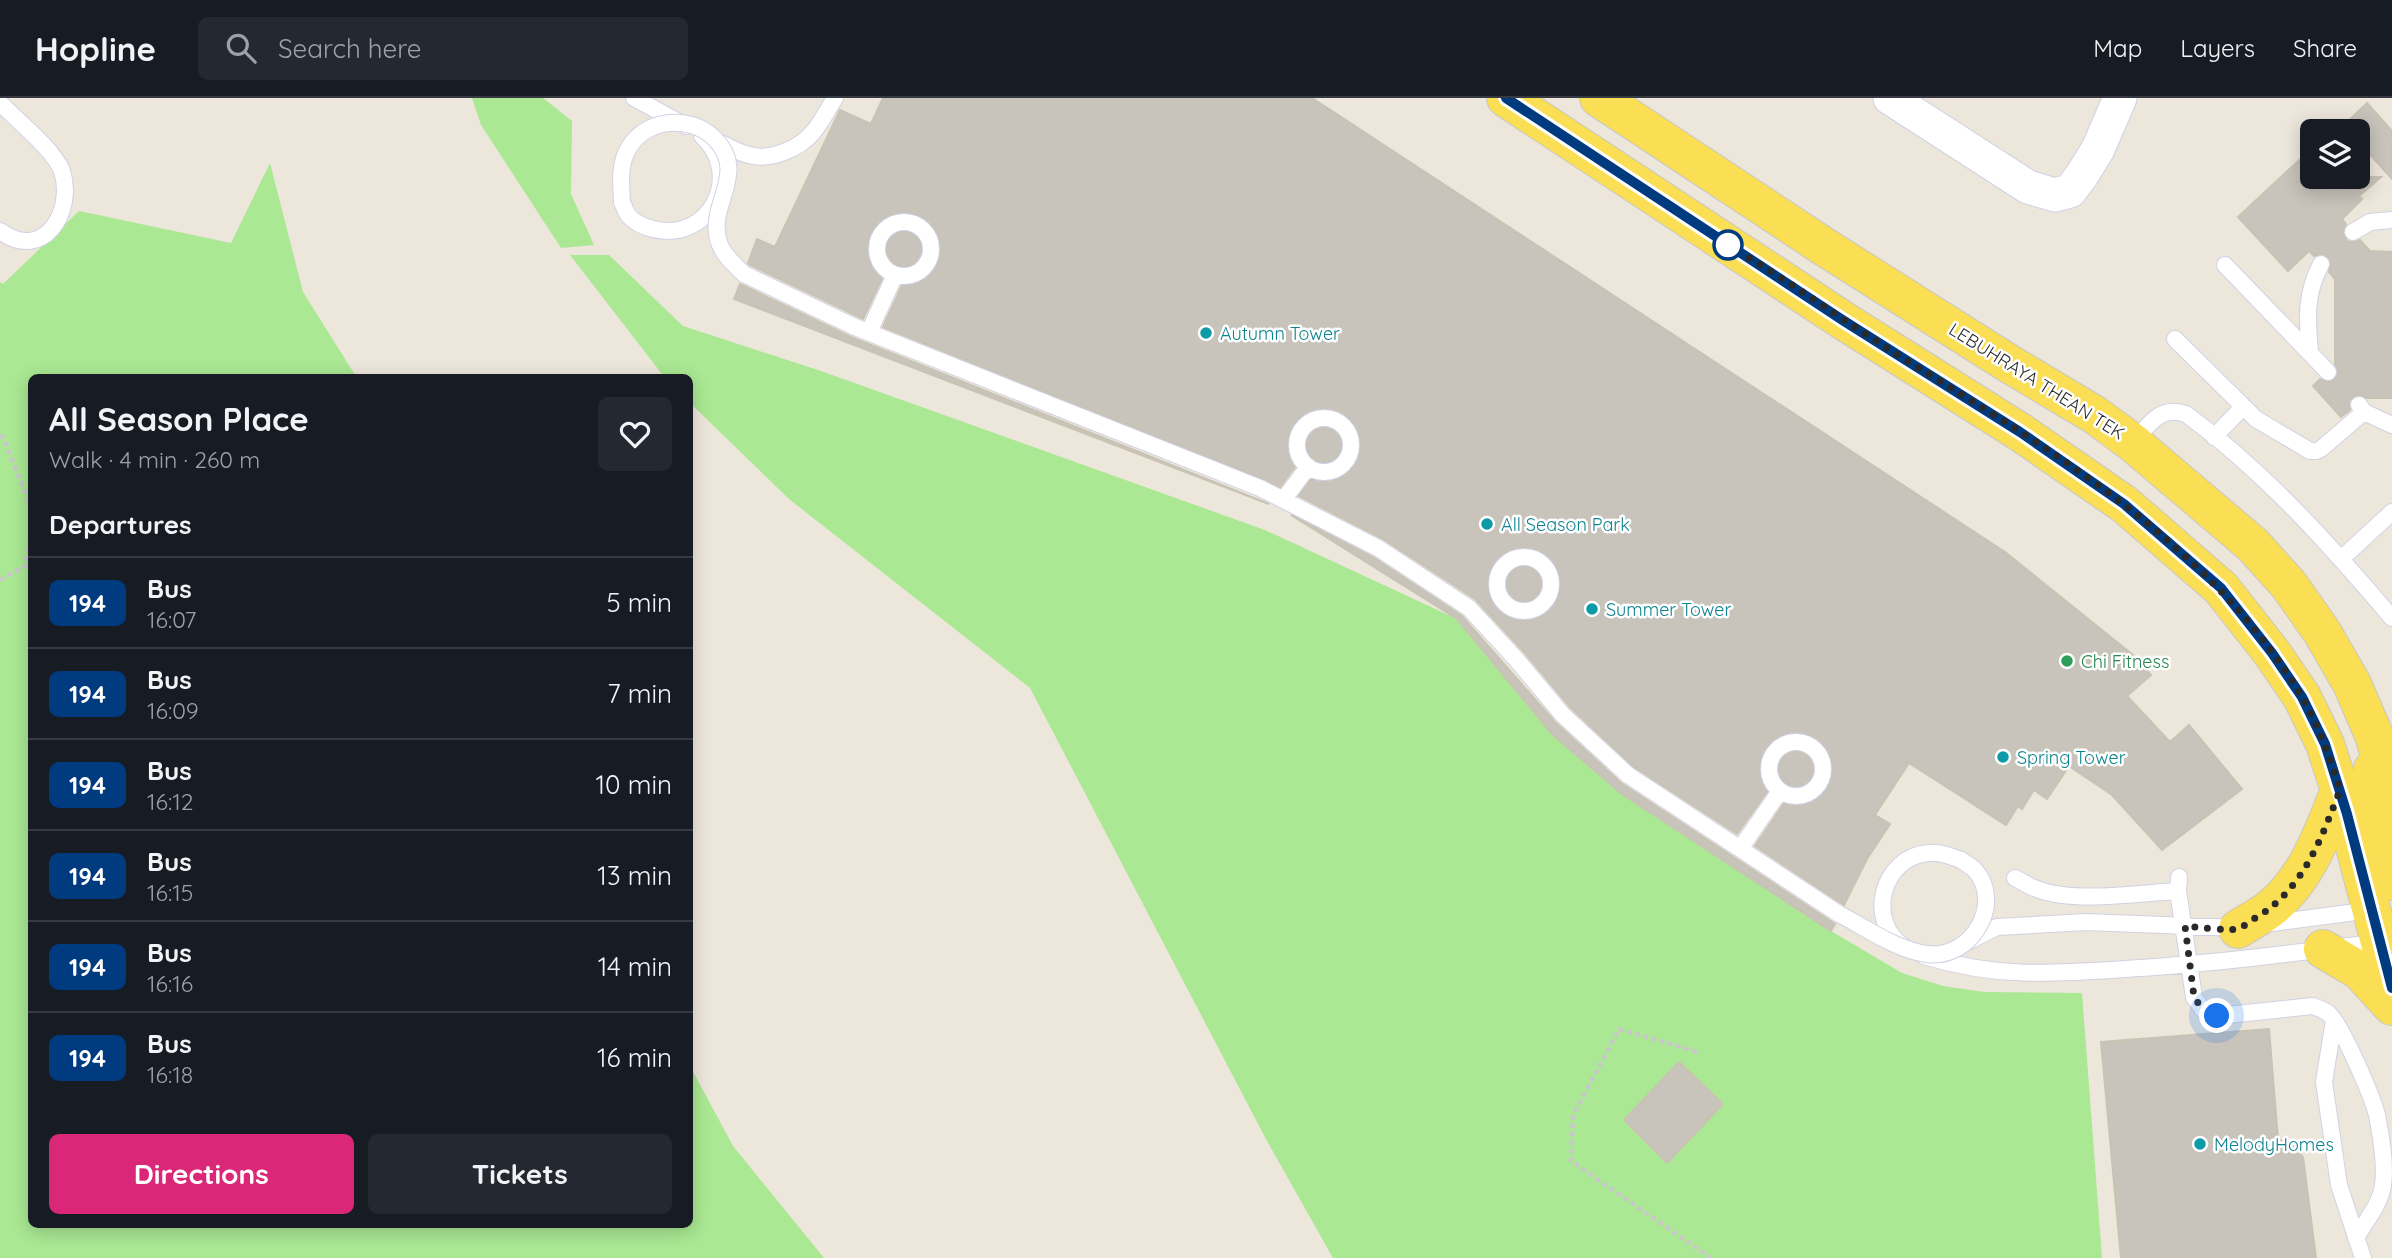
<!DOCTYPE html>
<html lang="en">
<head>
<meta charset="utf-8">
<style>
	:root { --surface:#171b24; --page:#242831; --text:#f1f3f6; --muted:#9ea1a6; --line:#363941; --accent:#db2777 }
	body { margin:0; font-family:Quicksand,sans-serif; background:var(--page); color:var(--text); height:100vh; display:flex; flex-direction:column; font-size:26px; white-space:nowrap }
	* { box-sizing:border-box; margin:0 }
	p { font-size:23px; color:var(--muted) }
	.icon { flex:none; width:38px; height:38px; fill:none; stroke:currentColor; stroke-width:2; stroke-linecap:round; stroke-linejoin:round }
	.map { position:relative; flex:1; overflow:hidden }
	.panel { position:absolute; left:28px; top:276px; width:665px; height:854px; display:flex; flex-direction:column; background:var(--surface); border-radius:10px; box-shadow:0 4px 18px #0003 }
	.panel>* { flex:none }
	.badge { padding:0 14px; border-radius:10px; font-size:24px; line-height:46px }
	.buttons { position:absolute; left:2300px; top:21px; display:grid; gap:14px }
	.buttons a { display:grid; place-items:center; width:70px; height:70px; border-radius:10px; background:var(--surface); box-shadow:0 4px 18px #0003; font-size:35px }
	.you { position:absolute; width:35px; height:35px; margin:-18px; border:5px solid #fff; border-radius:50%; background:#1a73e8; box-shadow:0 0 0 10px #1a73e833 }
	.map>.badge { position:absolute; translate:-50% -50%; box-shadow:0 0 0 4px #fff }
	h2 { padding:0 21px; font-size:26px; line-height:63px }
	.round { display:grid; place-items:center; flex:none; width:74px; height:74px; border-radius:10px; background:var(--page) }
	.overview { display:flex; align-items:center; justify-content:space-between; height:119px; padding:0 21px }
	h1 { font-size:33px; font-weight:700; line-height:52px }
	.button { display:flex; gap:14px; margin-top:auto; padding:14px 21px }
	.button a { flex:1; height:80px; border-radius:10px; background:var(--accent); color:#fff; font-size:28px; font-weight:700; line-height:80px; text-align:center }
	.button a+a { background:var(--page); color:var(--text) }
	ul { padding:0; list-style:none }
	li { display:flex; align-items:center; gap:21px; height:91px; padding:0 21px; border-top:2px solid var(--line) }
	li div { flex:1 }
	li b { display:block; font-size:26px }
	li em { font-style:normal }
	li .badge { min-width:77px; font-weight:700; text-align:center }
	header { display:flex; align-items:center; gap:42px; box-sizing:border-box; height:98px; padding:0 35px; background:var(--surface); border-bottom:2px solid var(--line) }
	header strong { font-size:33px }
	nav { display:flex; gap:38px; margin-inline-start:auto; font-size:24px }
	.search { width:490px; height:63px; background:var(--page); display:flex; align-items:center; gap:18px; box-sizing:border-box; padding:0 24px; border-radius:10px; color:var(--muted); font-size:26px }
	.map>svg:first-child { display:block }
	.green { fill:#aae893 }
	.building { fill:#c8c3bb; stroke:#c9c3b4; stroke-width:2 }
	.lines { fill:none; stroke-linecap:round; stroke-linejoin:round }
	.service-casing { stroke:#d0d2e4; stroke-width:18 }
	.minor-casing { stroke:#d0d2e4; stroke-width:35 }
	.primary-casing { stroke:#c8c8c8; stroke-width:40 }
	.path { stroke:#c8c8c8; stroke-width:4.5; stroke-dasharray:5 3.5; stroke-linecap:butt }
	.service { stroke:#fff; stroke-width:16 }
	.minor { stroke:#fff; stroke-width:33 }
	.primary { stroke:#fade53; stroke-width:38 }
	.service-bridge-casing { stroke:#d0d2e4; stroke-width:18; stroke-linecap:butt }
	.service-bridge { stroke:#fff; stroke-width:16 }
	.line-casing { stroke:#fff; stroke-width:16 }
	.line { stroke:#003b80; stroke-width:10 }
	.walk { stroke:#2a2a2a; stroke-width:7; stroke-dasharray:0 12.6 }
	.stop-dot { fill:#fff; stroke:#003b80; stroke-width:3.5 }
	.culture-dot { fill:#0f9aa8; stroke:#fff; stroke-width:2.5 }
	.leisure-dot { fill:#2e9e5b; stroke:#fff; stroke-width:2.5 }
	.labels { text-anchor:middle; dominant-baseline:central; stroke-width:5; stroke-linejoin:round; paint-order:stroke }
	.culture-label { font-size:18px; fill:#0d838f; stroke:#fff; text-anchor:start }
	.street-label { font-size:18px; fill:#2a2a2a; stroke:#fff }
	.leisure-label { font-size:18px; fill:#27864d; stroke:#fff; text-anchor:start }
</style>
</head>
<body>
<header>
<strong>Hopline</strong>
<div class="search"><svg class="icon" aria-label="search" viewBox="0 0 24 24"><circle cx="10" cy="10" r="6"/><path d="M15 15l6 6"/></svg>Search here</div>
<nav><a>Map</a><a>Layers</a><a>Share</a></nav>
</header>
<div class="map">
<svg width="2392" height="1160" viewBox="0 0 2392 1160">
	<rect width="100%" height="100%" fill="#ede6db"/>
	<!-- green -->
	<path class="green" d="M 472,0 L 543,0 L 572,23 L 571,96 L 594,147 L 561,150 L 481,27 Z
		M 270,65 L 303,194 L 357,280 L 32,280 L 32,1127 L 690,1127 L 690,968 L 733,1048 L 824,1160 L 0,1160 L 0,184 L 3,186 L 79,113 L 231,145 Z
		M 570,157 L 609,157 L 683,228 L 821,273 L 1265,432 L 1457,521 L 1553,637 L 1622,696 L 1831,833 L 1902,875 L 1943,888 L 1984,894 L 2082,895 L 2102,1160 L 1333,1160 L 1267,1043 L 1030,590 L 789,401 L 690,305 L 690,280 L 665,280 Z"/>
	<!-- building -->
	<path class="building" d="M 883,0 L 1312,0 L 2005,454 L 2133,557 L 2151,577 L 2127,598 L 2170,644 L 2189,627 L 2242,691 L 2162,752 L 2112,697 L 2069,668 L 2047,701 L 2034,692 L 2022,711 L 2018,708 L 2006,727 L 1909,665 L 1875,717 L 1890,726 L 1867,761 L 1844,807 L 1755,748 L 1789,698 L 1790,689 L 1786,685 L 1780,683 L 1772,687 L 1737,736 L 1634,669 L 1570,609 L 1524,554 L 1475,501 L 1383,441 L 1299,398 L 1318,371 L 1317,364 L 1314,360 L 1309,359 L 1300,362 L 1280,389 L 883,229 L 905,181 L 904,172 L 899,167 L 890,168 L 886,172 L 863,221 L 750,167 L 748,165 L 757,141 L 775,149 L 840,12 L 871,26 Z
		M 2367,5 L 2392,33 L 2392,81 L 2357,42 L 2357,33 L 2349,33 L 2344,27 Z
		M 2312,50 L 2312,79 L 2381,79 L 2359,98 L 2362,101 L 2342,121 L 2346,126 L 2343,135 L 2347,143 L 2354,144 L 2360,142 L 2370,153 L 2392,154 L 2392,300 L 2367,300 L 2359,297 L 2354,298 L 2349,303 L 2350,312 L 2341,319 L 2313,288 L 2320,281 L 2331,284 L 2338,276 L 2335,266 L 2335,181 L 2329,174 L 2331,166 L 2330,161 L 2321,156 L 2314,158 L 2309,153 L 2288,173 L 2238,119 Z
		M 740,186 L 851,239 L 1269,406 L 734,201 Z
		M 1291,417 L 1373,459 L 1462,518 L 1555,624 L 1621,685 L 1835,826 L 1831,833 L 1622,696 L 1553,637 L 1457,521 Z
		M 2269,931 L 2278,1041 L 2293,1048 L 2303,1059 L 2316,1160 L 2121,1160 L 2101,944 Z
		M 1679,964 L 1723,1006 L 1667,1065 L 1624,1022 Z"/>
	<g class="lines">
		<!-- service casing -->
		<g class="service-casing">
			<path id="service" d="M 634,0 L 686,28
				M 0,5 C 16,21 55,53 62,73 C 75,114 43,165 0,133
				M 713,41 C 724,46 736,54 749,57 C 770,63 800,51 814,33 C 822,23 828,11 835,0
				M 622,104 C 624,108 626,115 629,118 C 635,125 645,129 653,131 C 710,145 744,77 702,38
				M877 151a27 27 0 1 1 54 0a27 27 0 1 1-54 0Z
				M 2353,134 L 2370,124 L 2392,122
				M 2225,167 L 2328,274
				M 744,176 L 855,229 L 1260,390 L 1378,450 L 1469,510 L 1516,561 L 1562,616 L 1628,677 L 1839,816
				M 869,234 L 895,177
				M 2175,241 L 2256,321 L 2310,353 L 2317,353 L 2322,350 L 2364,314
				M 2310,254 C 2307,220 2305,197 2321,166
				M 2359,307 L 2364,314 L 2392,327
				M1297 347a27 27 0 1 1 54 0a27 27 0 1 1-54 0Z
				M 2214,339 L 2243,309
				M 2133,345 C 2148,327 2160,307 2186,316 C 2265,374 2329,446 2392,520
				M 1284,401 L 1308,369
				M1497 486a27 27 0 1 1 54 0a27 27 0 1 1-54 0Z
				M 2341,461 L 2392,414
				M1769 671a27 27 0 1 1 54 0a27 27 0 1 1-54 0Z
				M 1740,751 L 1780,693
				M 2179,779 L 2178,793 L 2194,899 L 2203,912 L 2217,918 L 2313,908 C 2318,910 2324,912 2328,915 C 2342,927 2372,998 2377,1017 C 2381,1038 2386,1066 2383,1087 C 2381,1105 2365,1124 2356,1140
				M 2015,780 C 2023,784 2031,790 2040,792 C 2075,805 2140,795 2178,793
				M 2265,826 L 2371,812
				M 1965,845 L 1997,829 L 2086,824 L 2240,830
				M 1904,849 C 1865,823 1882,758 1929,755 C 1941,754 1950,758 1961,762
				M 1924,858 C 1995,880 2053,876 2125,871 C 2211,866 2296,855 2380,844
				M 2334,922 L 2324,984 L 2339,1087 L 2363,1160"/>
		</g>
		<!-- minor casing -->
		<g class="minor-casing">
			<path id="minor" d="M 1890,0 L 2028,89 L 2055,97 L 2070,93 L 2082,77 L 2098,51 L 2120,0"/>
		</g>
		<!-- primary casing -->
		<g class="primary-casing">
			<path id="primary" d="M 1506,0 L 1844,223 L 2020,334 L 2124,406 L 2221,490 L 2272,555 L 2302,599 L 2325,646 L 2340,692 L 2392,890
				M 1599,0 L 1823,148 L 2008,265 L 2095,317 L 2133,345 L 2253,447 L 2289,487 L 2322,534 L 2352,586 L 2374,637 L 2392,699
				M 2373,671 L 2371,699 L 2392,783
				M 2238,831 C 2249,824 2261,818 2271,810 C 2308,780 2323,734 2340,692
				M 2323,851 L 2360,873 L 2392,908"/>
		</g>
		<!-- path -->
		<path class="path" d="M 0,337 L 4,341 L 32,413
			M 0,482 L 25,468 L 32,429
			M 1697,954 L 1619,931 L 1573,1017 L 1571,1063 L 1711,1160"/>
		<!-- service -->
		<use href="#service" class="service"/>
		<!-- minor -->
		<use href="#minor" class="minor"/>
		<!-- primary -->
		<use href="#primary" class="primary"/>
		<!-- service-bridge casing -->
		<g class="service-bridge-casing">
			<path id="service-bridge" d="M 622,104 C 621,86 619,67 628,51 C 645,20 691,16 715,41 C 750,77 704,109 720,147 C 725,159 735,167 744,176
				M 1839,816 C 1866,830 1897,852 1927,856 C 1972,862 2005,804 1974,771 C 1971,768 1965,765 1961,762"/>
		</g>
		<!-- service-bridge -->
		<use href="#service-bridge" class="service-bridge"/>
	</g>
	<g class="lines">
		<!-- line casing -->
		<g class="line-casing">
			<path id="line" d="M 1506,0 L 1844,223 L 2020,334 L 2124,406 L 2221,490 L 2272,555 L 2302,599 L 2325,646 L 2347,716 L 2392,890"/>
		</g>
		<!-- line -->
		<use href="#line" class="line"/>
		<!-- walk -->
		<path class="walk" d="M 1728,147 C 1790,183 1849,227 1911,265 C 2056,355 2212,448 2302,599 C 2319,628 2330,660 2340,692 C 2321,741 2304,790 2257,819 C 2251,822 2244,829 2238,831 C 2228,833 2197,829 2185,828 L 2194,899 L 2203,912 L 2217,918"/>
	</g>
	<!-- markers -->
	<circle class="stop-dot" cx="1728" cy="147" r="14"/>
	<g class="culture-dot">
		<circle cx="1206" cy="235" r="7"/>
		<circle cx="1487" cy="426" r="7"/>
		<circle cx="1592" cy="511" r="7"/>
		<circle cx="2003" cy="659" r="7"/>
		<circle cx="2200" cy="1046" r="7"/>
	</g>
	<circle class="leisure-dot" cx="2067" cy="563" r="7"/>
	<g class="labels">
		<!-- culture labels -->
		<g class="culture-label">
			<text x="1220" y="235">Autumn Tower</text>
			<text x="1501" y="426">All Season Park</text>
			<text x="1606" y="511">Summer Tower</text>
			<text x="2017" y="659">Spring Tower</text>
			<text x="2214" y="1046">MelodyHomes</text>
		</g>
		<!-- street labels -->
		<g class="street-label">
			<text transform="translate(2037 283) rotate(32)">LEBUHRAYA THEAN TEK</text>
		</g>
		<!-- leisure labels -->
		<g class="leisure-label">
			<text x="2081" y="563">Chi Fitness</text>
		</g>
	</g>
</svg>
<div class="buttons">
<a><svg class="icon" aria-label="layers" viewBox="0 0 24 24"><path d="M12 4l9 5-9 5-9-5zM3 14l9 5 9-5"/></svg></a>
</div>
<div class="you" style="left:2217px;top:918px"></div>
<section class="panel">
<div class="overview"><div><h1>All Season Place</h1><p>Walk · 4 min · 260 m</p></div><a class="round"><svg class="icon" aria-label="heart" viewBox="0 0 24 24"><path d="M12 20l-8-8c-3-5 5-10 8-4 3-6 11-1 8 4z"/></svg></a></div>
<h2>Departures</h2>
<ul>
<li><span class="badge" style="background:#003b80;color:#fff">194</span><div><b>Bus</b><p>16:07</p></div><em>5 min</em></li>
<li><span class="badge" style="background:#003b80;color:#fff">194</span><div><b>Bus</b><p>16:09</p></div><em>7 min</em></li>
<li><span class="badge" style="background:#003b80;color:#fff">194</span><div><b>Bus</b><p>16:12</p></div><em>10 min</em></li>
<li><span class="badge" style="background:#003b80;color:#fff">194</span><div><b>Bus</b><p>16:15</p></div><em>13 min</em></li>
<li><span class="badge" style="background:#003b80;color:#fff">194</span><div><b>Bus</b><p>16:16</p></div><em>14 min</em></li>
<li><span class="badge" style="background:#003b80;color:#fff">194</span><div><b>Bus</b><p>16:18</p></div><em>16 min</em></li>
</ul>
<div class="button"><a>Directions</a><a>Tickets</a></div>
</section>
</div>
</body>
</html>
